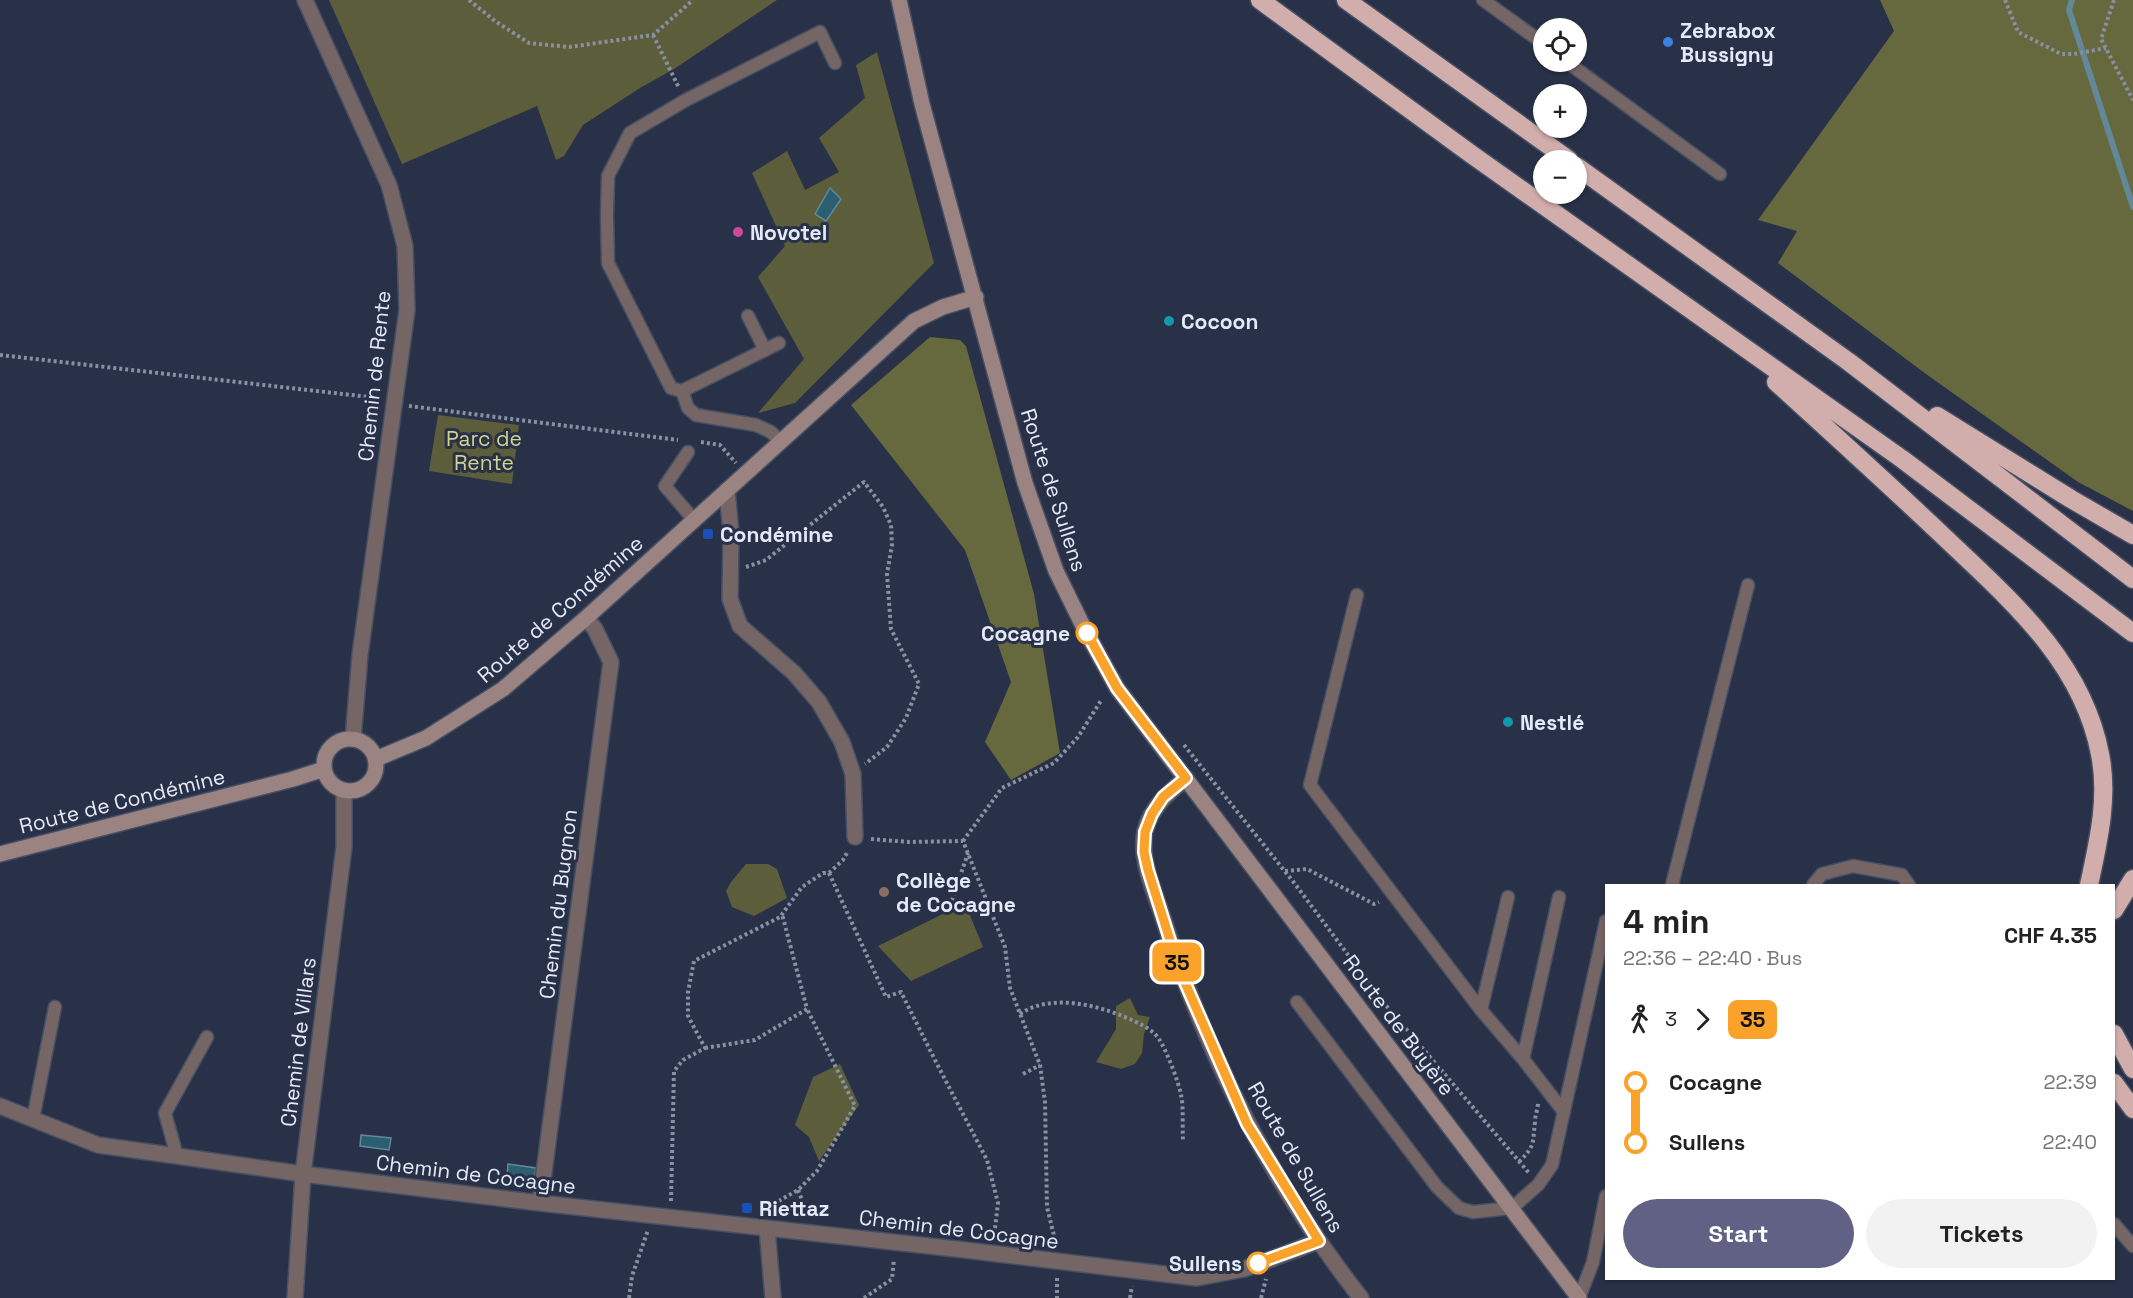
<!DOCTYPE html>
<html lang="en">
<head>
<meta charset="utf-8">
<style>
	:root { --surface:#fff; --page:#f2f2f2; --text:#222; --muted:#767676; --accent:#606184 }
	body { margin:0; font-family:"Space Grotesk",sans-serif; background:var(--page); color:var(--text); height:100vh; display:flex; flex-direction:column; font-size:22px; white-space:nowrap }
	* { box-sizing:border-box; margin:0 }
	p { font-size:20px; color:var(--muted) }
	.icon { flex:none; width:33px; height:33px; fill:none; stroke:currentColor; stroke-width:2; stroke-linecap:round; stroke-linejoin:round }
	.map { position:relative; flex:1; overflow:hidden }
	.drawer { position:absolute; left:1605px; top:884px; width:510px; height:396px; display:flex; flex-direction:column; background:var(--surface); border-radius:0px; box-shadow:0 2px 4px #0004 }
	.drawer>* { flex:none }
	.badge { padding:0 12px; border-radius:9px; font-size:21px; line-height:39px }
	.buttons { position:absolute; left:1533px; top:18px; display:grid; gap:12px }
	.buttons a { display:grid; place-items:center; width:54px; height:54px; border-radius:50%; background:var(--surface); box-shadow:0 2px 4px #0004; font-size:30px }
	.map>.badge { position:absolute; translate:-50% -50%; box-shadow:0 0 0 3px #fff }
	.legs { display:flex; align-items:center; gap:9px; height:66px; padding:0 18px; font-size:20px }
	.legs p { margin-inline-start:auto }
	.summary { display:flex; align-items:center; justify-content:space-between; height:102px; padding:0 18px }
	h1 { font-size:33px; font-weight:700; line-height:45px }
	.primary-button { display:flex; gap:12px; margin-top:auto; padding:12px 18px }
	.primary-button a { flex:1; height:69px; border-radius:36px; background:var(--accent); color:#fff; font-size:24px; font-weight:700; line-height:69px; text-align:center }
	.primary-button a+a { background:var(--page); color:var(--text) }
	ul { padding:0 18px; list-style:none }
	li { display:flex; align-items:center; gap:21px; height:60px; font-size:22px }
	li i { display:grid; place-items:center; width:9px; height:100%; margin:0 8px; background:currentColor }
	li i::after { content:''; width:15px; height:15px; margin:-8px; border:4px solid; border-radius:50%; background:var(--surface) }
	li p { margin-inline-start:auto }
	li:first-child i { background:linear-gradient(#0000 50%,currentColor 0) }
	li:last-child i { background:linear-gradient(currentColor 50%,#0000 0) }
	.map>svg:first-child { display:block }
	.green { fill:#5c5d3a }
	.forest { fill:#66683d }
	.water { fill:#2a5e70; stroke:#628899; stroke-width:1.5 }
	.lines { fill:none; stroke-linecap:round; stroke-linejoin:round }
	.stream { stroke:#628899; stroke-width:6 }
	.lane-casing { stroke:#464f63; stroke-width:15 }
	.street-casing { stroke:#464f63; stroke-width:18 }
	.secondary-casing { stroke:#464f63; stroke-width:18 }
	.highway-casing { stroke:#464f63; stroke-width:21 }
	.path { stroke:#8890a2; stroke-width:4; stroke-dasharray:3 3; stroke-linecap:butt }
	.lane { stroke:#756665; stroke-width:12 }
	.street { stroke:#756665; stroke-width:15 }
	.secondary { stroke:#9a8381; stroke-width:15 }
	.highway { stroke:#d1adab; stroke-width:18 }
	.line-1-casing { stroke:#fff; stroke-width:14 }
	.line-1 { stroke:#faa22a; stroke-width:9 }
	.shop-dot { fill:#3f7fe0; stroke:#283147; stroke-width:2 }
	.hotel-dot { fill:#d1479c; stroke:#283147; stroke-width:2 }
	.culture-dot { fill:#0f9aa8; stroke:#283147; stroke-width:2 }
	.transit-dot { fill:#1a4fb4; stroke:#283147; stroke-width:2 }
	.stop-1-dot { fill:#fff; stroke:#faa22a; stroke-width:3 }
	.education-dot { fill:#8d6e63; stroke:#283147; stroke-width:2 }
	.labels { text-anchor:middle; dominant-baseline:central; stroke-width:6; stroke-linejoin:round; paint-order:stroke }
	.poi-label { font-size:21px; font-weight:bold; fill:#e4eaf9; stroke:#283147; text-anchor:start }
	.street-label { font-size:21px; fill:#e4eaf9; stroke:#283147 }
	.park-label { font-size:21px; fill:#d0d38c; stroke:#283147 }
	.stop-label { font-size:21px; font-weight:bold; fill:#e4eaf9; stroke:#283147; text-anchor:end }
</style>
</head>
<body>
<div class="map">
<svg width="2133" height="1298" viewBox="0 0 2133 1298">
	<rect width="100%" height="100%" fill="#283147"/>
	<!-- green -->
	<path class="green" d="M 329,0 L 777,0 L 674,69 L 640,88 L 583,125 L 564,156 L 556,160 L 537,106 L 402,164 Z
		M 877,52 L 934,263 L 795,403 L 758,413 L 804,359 L 758,277 L 785,246 L 752,173 L 787,151 L 805,190 L 839,172 L 819,138 L 865,98 L 856,65 Z
		M 438,415 L 519,425 L 512,484 L 429,471 Z
		M 746,864 L 768,864 L 777,869 L 787,898 L 754,916 L 732,907 L 726,891 L 731,882 Z
		M 965,903 L 983,947 L 911,981 L 878,946 Z
		M 1130,998 L 1138,1015 L 1150,1017 L 1144,1034 L 1142,1053 L 1135,1064 L 1121,1069 L 1096,1062 L 1116,1029 L 1116,1006 Z
		M 840,1064 L 859,1105 L 819,1161 L 809,1137 L 795,1125 L 813,1077 Z"/>
	<!-- forest -->
	<path class="forest" d="M 1880,0 L 2133,0 L 2133,511 L 2078,482 L 1926,374 L 1778,263 L 1797,231 L 1758,220 L 1894,31 Z
		M 930,337 L 960,340 L 966,346 L 1034,594 L 1060,753 L 1011,780 L 985,742 L 1011,682 L 965,550 L 851,405 Z"/>
	<!-- water -->
	<path class="water" d="M 830,188 L 841,199 L 826,221 L 815,214 Z
		M 361,1135 L 391,1138 L 389,1150 L 360,1146 Z
		M 508,1164 L 536,1168 L 534,1180 L 507,1176 Z"/>
	<g class="lines">
		<!-- stream -->
		<path class="stream" d="M 2072,0 L 2069,10 L 2133,207"/>
		<!-- lane casing -->
		<g class="lane-casing">
			<path id="lane" d="M 1483,0 L 1544,44
				M 1567,62 L 1720,174
				M 765,350 L 779,343
				M 682,391 L 765,350 L 748,316
				M 781,442 L 771,432 L 756,425 L 696,415 L 688,408 L 682,391 L 671,388 L 608,263 L 607,215 L 608,176 L 630,133 L 686,100 L 820,32 L 835,63
				M 688,452 L 665,486 L 694,520
				M 1357,595 L 1310,785 L 1481,1010 L 1523,1059 L 1564,1112
				M 1672,885 L 1748,585
				M 1813,885 L 1822,874 L 1853,866 L 1902,875 L 1909,885
				M 1297,1002 L 1437,1187 L 1459,1208 L 1473,1212 L 1512,1208 L 1538,1185 L 1552,1165 L 1606,921
				M 1481,1010 L 1508,897
				M 1523,1059 L 1559,897
				M 33,1119 L 55,1007
				M 177,1156 L 165,1113 L 207,1037
				M 2114,1224 L 2133,1246
				M 1579,1298 L 1593,1262 L 1606,1196"/>
		</g>
		<!-- street casing -->
		<g class="street-casing">
			<path id="street" d="M 305,0 L 389,185 L 405,246 L 407,310 L 360,655 L 353,739
				M 727,490 L 731,533 L 730,599 L 740,626 L 794,673 L 819,702 L 842,742 L 853,774 L 855,837
				M 1186,778 C 1168,793 1151,807 1145,831 C 1139,859 1154,890 1162,915 C 1206,1053 1272,1185 1361,1298
				M 0,1106 L 98,1145 L 177,1156 L 303,1174 L 540,1203 L 965,1250 L 1197,1278 L 1244,1269 L 1319,1241
				M 540,1203 L 611,662 L 595,629 L 586,618
				M 767,1228 L 773,1298
				M 295,1298 L 303,1174 L 344,847 L 344,791"/>
		</g>
		<!-- secondary casing -->
		<g class="secondary-casing">
			<path id="secondary" d="M 899,0 L 922,104 L 1025,483 L 1056,571 L 1084,628 L 1117,688 L 1579,1298
				M324 765a26 26 0 1 1 52 0a26 26 0 1 1-52 0Z
				M 376,759 L 426,738 L 503,689 L 586,618 L 914,321 L 943,307 L 976,297
				M 0,854 L 293,779 L 324,769"/>
		</g>
		<!-- highway casing -->
		<g class="highway-casing">
			<path id="highway" d="M 1260,0 L 1471,154 L 1902,459 L 2133,633
				M 1346,0 L 1569,160
				M 1576,166 L 1849,362 L 2133,579
				M 1776,382 C 1831,432 1886,482 1940,533 C 2007,597 2082,659 2100,754 C 2109,798 2098,843 2089,885
				M 1937,416 L 2071,499 L 2133,535
				M 2114,910 L 2133,879
				M 2114,1034 L 2133,1069
				M 2114,1083 L 2133,1109"/>
		</g>
		<!-- path -->
		<path class="path" d="M 469,0 L 495,21 L 529,43 L 569,47 L 653,35 L 693,0
			M 2005,0 L 2018,32 L 2061,54 L 2074,54 L 2106,48
			M 2114,0 L 2101,39 L 2133,100
			M 653,35 L 679,88
			M 0,355 L 378,398
			M 409,406 L 678,440
			M 701,442 L 720,445 L 736,463
			M 746,567 L 766,560 L 864,482 L 883,507 L 891,525 L 892,545 L 887,574 L 891,629 L 919,684 L 906,718 L 887,747 L 865,764
			M 1184,745 L 1295,884 L 1384,1003 L 1529,1173
			M 871,839 L 909,842 L 963,841 L 1005,947 L 1010,988 L 1040,1065 L 1045,1102 L 1047,1207 L 1056,1244
			M 963,841 L 1002,788 L 1054,763 L 1078,737 L 1102,699
			M 1285,871 L 1307,869 L 1374,904 L 1379,902
			M 829,873 L 843,860 L 848,851
			M 948,912 L 968,853
			M 1020,1014 C 1052,992 1102,1006 1134,1021 C 1144,1026 1153,1030 1159,1039 C 1166,1049 1179,1083 1181,1095 C 1184,1109 1182,1126 1183,1140
			M 705,1048 L 755,1040 L 807,1009 L 782,914
			M 1023,1074 L 1040,1065
			M 1519,1162 C 1536,1144 1532,1145 1535,1122 C 1535,1115 1538,1109 1538,1103
			M 798,1190 L 809,1217
			M 671,1201 L 674,1071 L 683,1060 L 705,1048 L 688,1016 L 688,992 L 694,961 L 780,917 L 802,887 L 823,873 L 829,873 L 886,997 L 901,992 L 938,1066 L 987,1160 L 998,1203 L 994,1237
			M 763,1210 L 798,1190 L 817,1171 L 855,1106 L 807,1009
			M 1057,1278 L 1057,1298
			M 629,1298 L 632,1276 L 648,1230
			M 864,1298 L 892,1279 L 894,1259
			M 1130,1298 L 1132,1286
			M 1261,1298 L 1266,1279"/>
		<!-- lane -->
		<use href="#lane" class="lane"/>
		<!-- street -->
		<use href="#street" class="street"/>
		<!-- secondary -->
		<use href="#secondary" class="secondary"/>
		<!-- highway -->
		<use href="#highway" class="highway"/>
	</g>
	<g class="lines">
		<!-- line-1 casing -->
		<g class="line-1-casing">
			<path id="line-1" d="M 1087,633 L 1117,688 L 1186,778 L 1163,797 L 1152,814 L 1145,832 L 1144,852 L 1148,870 L 1179,969 L 1247,1124 L 1319,1241 L 1258,1263"/>
		</g>
		<!-- line-1 -->
		<use href="#line-1" class="line-1"/>
	</g>
	<!-- markers -->
	<circle class="shop-dot" cx="1668" cy="42" r="6"/>
	<circle class="hotel-dot" cx="738" cy="232" r="6"/>
	<g class="culture-dot">
		<circle cx="1169" cy="321" r="6"/>
		<circle cx="1508" cy="722" r="6"/>
	</g>
	<g class="transit-dot">
		<rect x="702" y="528" width="12" height="12" rx="3"/>
		<rect x="741" y="1202" width="12" height="12" rx="3"/>
	</g>
	<g class="stop-1-dot">
		<circle cx="1087" cy="633" r="10"/>
		<circle cx="1258" cy="1263" r="10"/>
	</g>
	<circle class="education-dot" cx="884" cy="892" r="6"/>
	<g class="labels">
		<!-- poi labels -->
		<g class="poi-label">
			<text x="1680" y="30">Zebrabox<tspan x="1680" dy="24">Bussigny</tspan></text>
			<text x="750" y="232">Novotel</text>
			<text x="1181" y="321">Cocoon</text>
			<text x="720" y="534">Condémine</text>
			<text x="1520" y="722">Nestlé</text>
			<text x="896" y="880">Collège<tspan x="896" dy="24">de Cocagne</tspan></text>
			<text x="759" y="1208">Riettaz</text>
		</g>
		<!-- street labels -->
		<g class="street-label">
			<text transform="translate(374 376) rotate(-84)">Chemin de Rente</text>
			<text transform="translate(1054 490) rotate(72)">Route de Sullens</text>
			<text transform="translate(560 609) rotate(-41)">Route de Condémine</text>
			<text transform="translate(122 801) rotate(-14)">Route de Condémine</text>
			<text transform="translate(558 904) rotate(-83)">Chemin du Bugnon</text>
			<text transform="translate(1399 1025) rotate(53)">Route de Buyère</text>
			<text transform="translate(298 1042) rotate(-83)">Chemin de Villars</text>
			<text transform="translate(1296 1157) rotate(60)">Route de Sullens</text>
			<text transform="translate(476 1174) rotate(7)">Chemin de Cocagne</text>
			<text transform="translate(959 1229) rotate(7)">Chemin de Cocagne</text>
		</g>
		<!-- park labels -->
		<g class="park-label">
			<text x="484" y="438">Parc de<tspan x="484" dy="24">Rente</tspan></text>
		</g>
		<!-- stop labels -->
		<g class="stop-label">
			<text x="1070" y="633">Cocagne</text>
			<text x="1242" y="1263">Sullens</text>
		</g>
	</g>
</svg>
<div class="buttons">
<a><svg class="icon" aria-label="locate" viewBox="0 0 24 24"><circle cx="12" cy="12" r="6"/><path d="M12 2v4M12 18v4M2 12h4M18 12h4"/></svg></a>
<a>+</a>
<a>−</a>
</div>
<b class="badge" style="left:1177px;top:962px;background:#faa22a;color:#111">35</b>
<section class="drawer">
<div class="summary"><div><h1>4 min</h1><p>22:36 – 22:40 · Bus</p></div><b>CHF 4.35</b></div>
<div class="legs"><svg class="icon" aria-label="walk" viewBox="0 0 24 24"><circle cx="13" cy="4" r="2"/><path d="M13 8l-2 6 4 7M11 14l-3 7M7 12l3-4h3l4 4"/></svg>3<svg class="icon" aria-label="forward" viewBox="0 0 24 24"><path d="M9 5l7 7-7 7"/></svg><b class="badge" style="background:#faa22a;color:#111">35</b></div>
<ul>
<li><i style="color:#faa22a"></i><b>Cocagne</b><p>22:39</p></li>
<li><i style="color:#faa22a"></i><b>Sullens</b><p>22:40</p></li>
</ul>
<div class="primary-button"><a>Start</a><a>Tickets</a></div>
</section>
</div>
</body>
</html>
